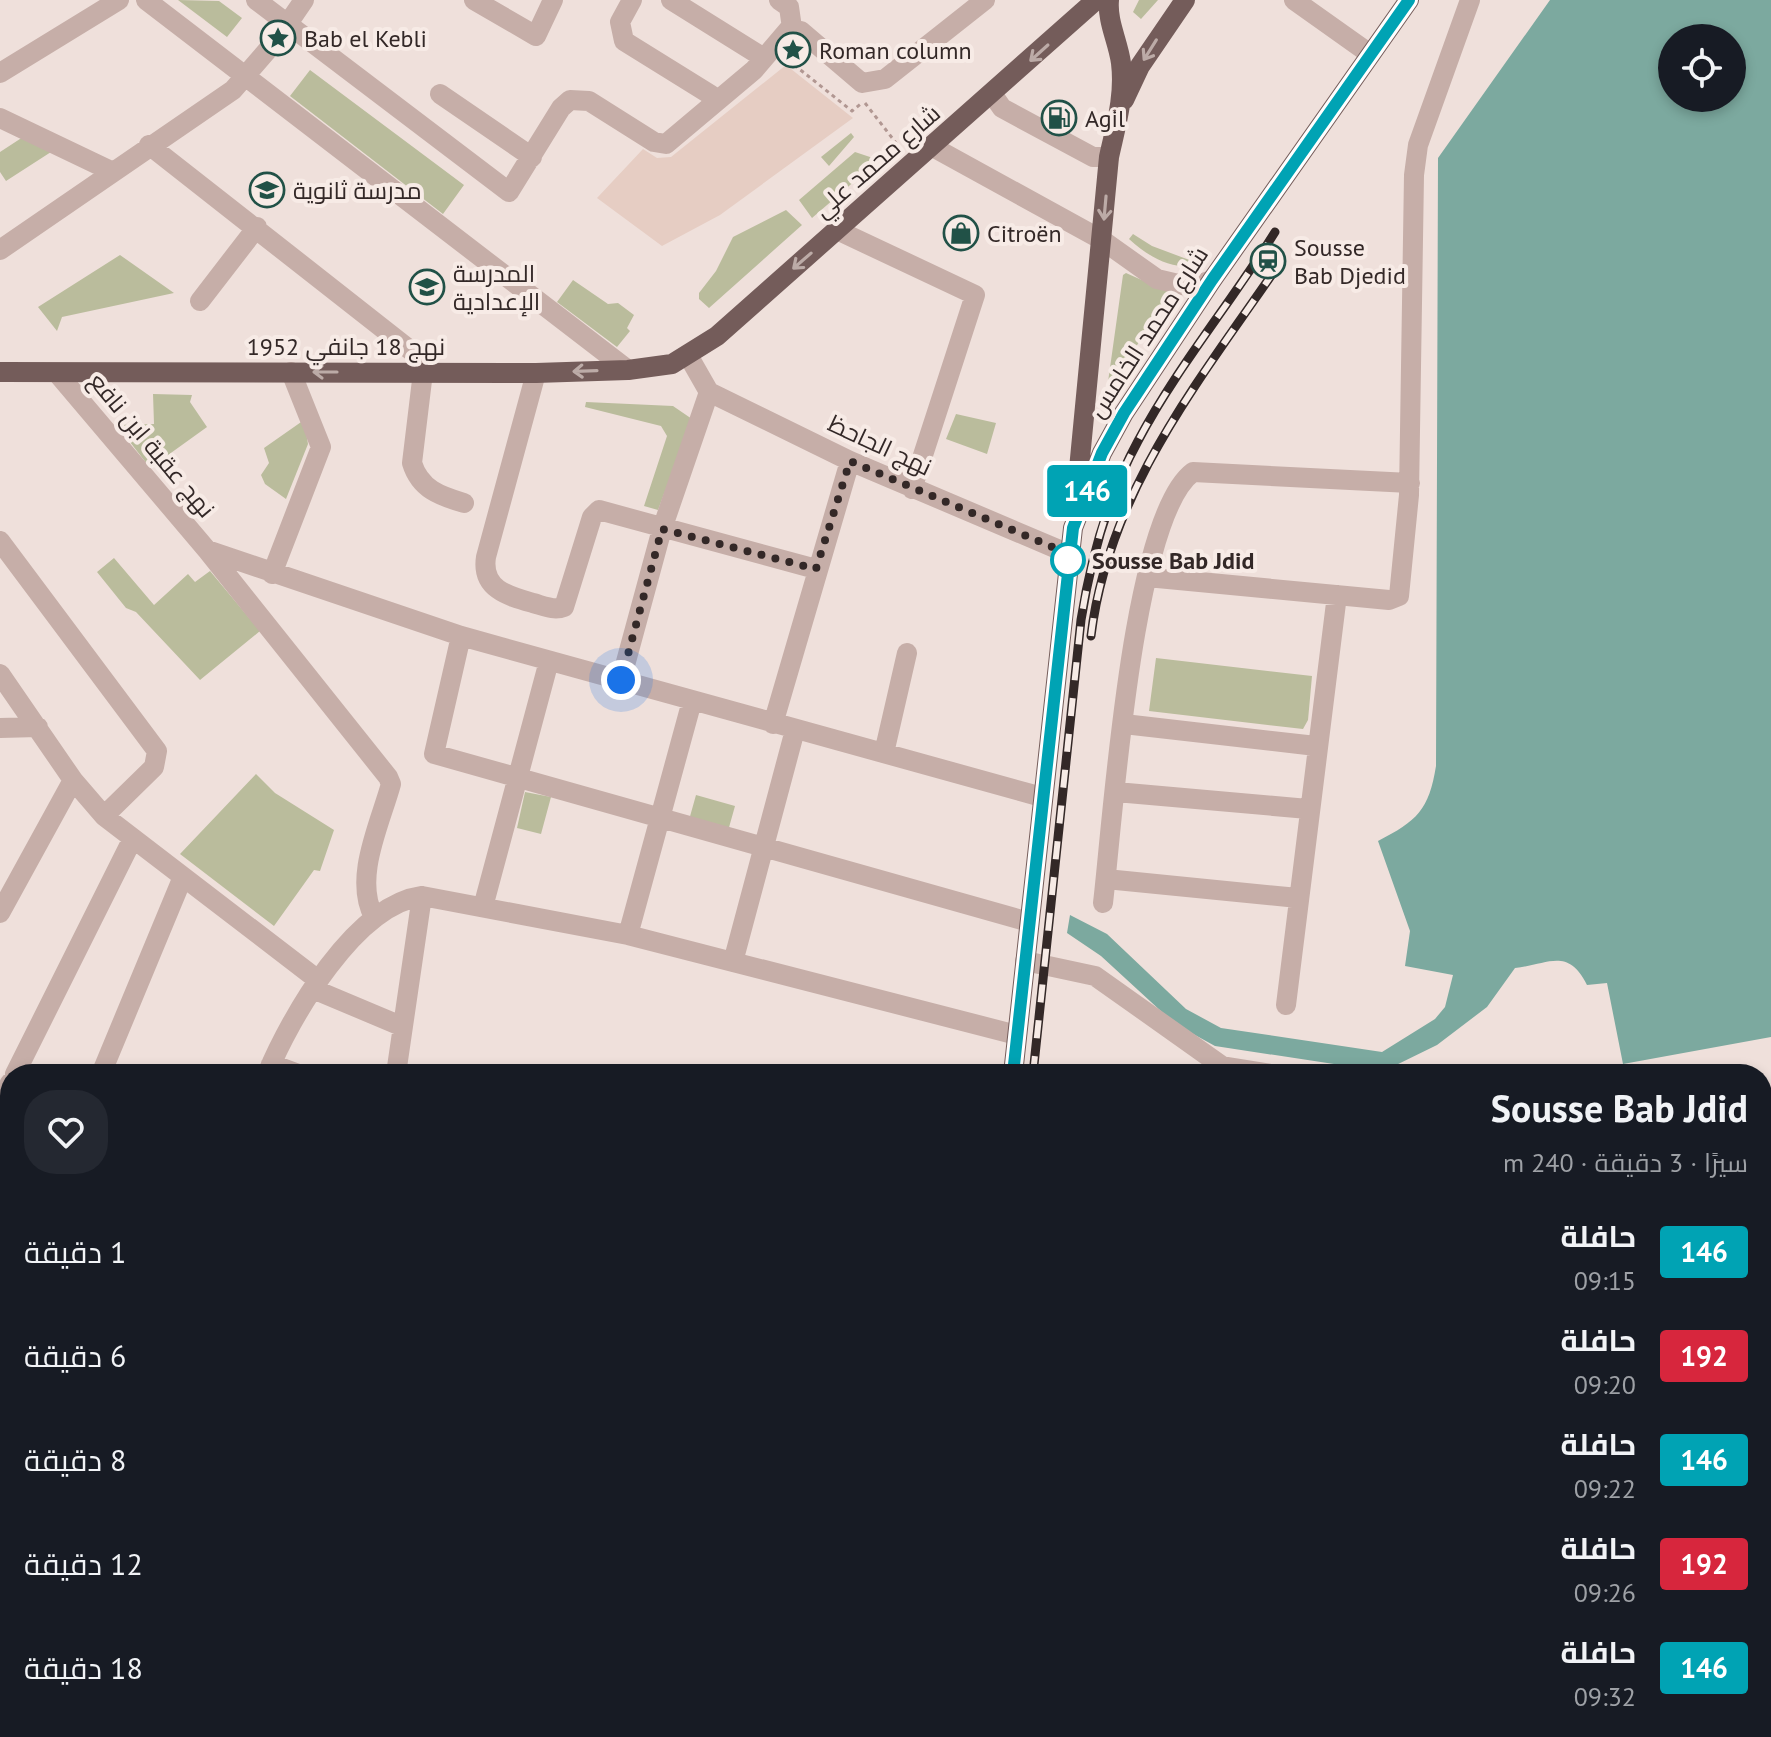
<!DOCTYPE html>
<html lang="ar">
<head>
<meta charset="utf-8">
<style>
	:root { --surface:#171b24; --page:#242831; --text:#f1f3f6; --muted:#9ea1a6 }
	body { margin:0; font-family:"PT Sans",Cairo,sans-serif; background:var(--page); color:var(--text); direction:rtl; height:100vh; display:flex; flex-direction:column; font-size:30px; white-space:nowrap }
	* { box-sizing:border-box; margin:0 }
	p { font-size:26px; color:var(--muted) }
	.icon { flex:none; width:44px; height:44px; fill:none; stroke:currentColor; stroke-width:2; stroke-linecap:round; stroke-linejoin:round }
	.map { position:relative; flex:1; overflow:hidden; direction:ltr }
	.drawer { position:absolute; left:0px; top:1064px; width:1772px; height:674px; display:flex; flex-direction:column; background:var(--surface); border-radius:32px 32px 0 0; box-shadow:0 4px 12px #0003; direction:rtl }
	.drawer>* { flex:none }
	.badge { padding:0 16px; border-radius:6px; font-size:28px; line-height:52px }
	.controls { position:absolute; left:1658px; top:24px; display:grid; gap:16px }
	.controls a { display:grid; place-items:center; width:88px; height:88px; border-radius:50%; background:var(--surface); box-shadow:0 4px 12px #0003; font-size:40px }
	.you { position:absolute; width:40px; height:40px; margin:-20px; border:6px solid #fff; border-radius:50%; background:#1a73e8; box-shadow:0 0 0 12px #1a73e833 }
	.map>.badge { position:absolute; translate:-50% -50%; box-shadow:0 0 0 4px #fff }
	.round { display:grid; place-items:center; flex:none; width:84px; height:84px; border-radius:32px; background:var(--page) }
	.head { display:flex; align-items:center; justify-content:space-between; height:136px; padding:0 24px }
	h1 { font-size:38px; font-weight:600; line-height:60px }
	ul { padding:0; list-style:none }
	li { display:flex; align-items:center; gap:24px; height:104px; padding:0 24px }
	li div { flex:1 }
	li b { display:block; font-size:30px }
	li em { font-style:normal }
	li .badge { min-width:88px; font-weight:700; text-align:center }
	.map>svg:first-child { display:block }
	.green { fill:#babc9c }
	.plaza { fill:#e6cdc3 }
	.water { fill:#7ca99f; fill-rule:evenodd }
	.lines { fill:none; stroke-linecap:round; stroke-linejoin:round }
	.path { stroke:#b19792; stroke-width:3; stroke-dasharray:4 4; stroke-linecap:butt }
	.minor { stroke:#c6aea8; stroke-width:20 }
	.major { stroke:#745c5a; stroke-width:20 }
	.rail-casing { stroke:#332827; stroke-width:9 }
	.rail { stroke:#f7ebe6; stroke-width:6; stroke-dasharray:18; stroke-linecap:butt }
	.oneway { stroke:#bcaba7 }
	.line-casing { stroke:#fff; stroke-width:18 }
	.line { stroke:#00a3b4; stroke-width:12 }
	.walk { stroke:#332827; stroke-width:8; stroke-dasharray:0 14.4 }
	.stop-dot { fill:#fff; stroke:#00a3b4; stroke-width:4 }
	.labels { text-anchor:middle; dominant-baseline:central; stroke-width:8; stroke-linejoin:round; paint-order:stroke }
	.poi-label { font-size:24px; fill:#332827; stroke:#f7ebe6; text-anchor:start }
	.street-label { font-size:24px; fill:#332827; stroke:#f7ebe6 }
	.stop-label { font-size:24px; font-weight:bold; fill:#332827; stroke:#f7ebe6; text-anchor:start }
</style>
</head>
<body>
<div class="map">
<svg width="1771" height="1737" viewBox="0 0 1771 1737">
	<rect width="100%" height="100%" fill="#efe0db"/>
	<!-- green -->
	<path class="green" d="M 178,0 L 219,1 L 242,18 L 227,37 Z
		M 1139,0 L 1158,0 L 1141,19 L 1133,12 Z
		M 310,70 L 464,185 L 443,214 L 290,96 Z
		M 851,133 L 854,137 L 829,166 L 821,157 Z
		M 23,137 L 51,152 L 6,181 L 0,172 L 0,152 Z
		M 855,152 L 879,160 L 812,218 L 799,200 Z
		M 786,210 L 802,225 L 709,308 L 699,299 L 699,293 L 716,271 L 733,237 Z
		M 1133,234 L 1152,246 L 1192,261 L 1190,267 C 1165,266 1148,256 1129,239 Z
		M 120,255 L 174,293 L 62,317 L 57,331 L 38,307 Z
		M 1126,273 L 1171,293 L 1113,382 L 1108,382 L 1123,275 Z
		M 573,280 L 608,304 L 618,303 L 634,315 L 627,328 L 630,331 L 617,347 L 557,302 Z
		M 153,394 L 192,395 L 190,402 L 207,427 L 150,468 L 117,425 L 154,424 Z
		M 586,402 L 673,406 L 692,419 L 658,510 L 644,506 L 667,436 L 661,426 L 585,407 Z
		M 956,414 L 996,423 L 987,454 L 946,439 Z
		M 304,420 L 308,444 L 286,499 L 265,484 L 261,475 L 269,463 L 264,448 Z
		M 114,558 L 154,605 L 188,574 L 195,582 L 210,571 L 260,631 L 200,680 L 136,612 L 126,608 L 97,572 Z
		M 1156,658 L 1312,676 L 1308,720 L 1303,729 L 1149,711 Z
		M 256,774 L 275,793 L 334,830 L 320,871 L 314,870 L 274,926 L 180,854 Z
		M 525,792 L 551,797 L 541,834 L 517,828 Z
		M 696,795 L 735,806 L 728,831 L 689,820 Z"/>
	<!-- plaza -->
	<path class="plaza" d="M 786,65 L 853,118 L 720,215 L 662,246 L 597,198 L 643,149 L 657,158 L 671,157 Z"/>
	<!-- water -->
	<path class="water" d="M 1550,0 L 1771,0 L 1771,1037 L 1623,1064 L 1607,983 L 1587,985 C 1568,946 1547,965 1515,968 L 1487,1007 L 1437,1045 L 1390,1068 L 1347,1066 L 1215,1046 L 1175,1024 L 1101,956 L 1067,933 L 1070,915 L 1107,934 L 1186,1009 L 1221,1028 L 1382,1052 L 1435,1019 L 1445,1007 L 1453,975 L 1405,966 L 1410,931 L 1378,841 C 1417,821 1429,810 1436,766 L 1438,158 ZM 1672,38 L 1732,38 L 1732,98 L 1672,98 Z"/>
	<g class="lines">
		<!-- path -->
		<path class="path" d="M 788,60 L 852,111 L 863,102
			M 865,103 L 900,148"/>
		<!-- minor -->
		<path class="minor" d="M 146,0 L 628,370
			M 256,0 L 509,192 L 561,108 L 570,100 L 589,101 L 654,142 L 666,144 L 754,70 L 789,29 L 801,31 L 862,83 L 885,79 L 985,0
			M 474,0 L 536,36 L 553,0
			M 632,0 L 620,22 L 624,41 L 711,95
			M 671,0 L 764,58
			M 779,0 L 789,7 L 792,28
			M 1294,0 L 1370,54
			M 0,73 L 119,0
			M 440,94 L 532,157
			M 993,95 L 1002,108 L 1093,157 L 1109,157
			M 0,118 L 111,171
			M 149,145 L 414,353 L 423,372 L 412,463 C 420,489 440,496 464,503
			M 931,146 L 1102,240 L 1157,279 L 1191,287 L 1212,280
			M 837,230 L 975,295 L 912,489
			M 0,250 L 233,90 L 278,38 L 304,0
			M 200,301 L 257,227
			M 689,357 L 709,392 L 850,461 L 1069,554
			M 57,373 L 207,550 L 388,777 L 391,784 C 380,824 353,878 374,917
			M 536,373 L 486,557 C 481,589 508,596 533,603 C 544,606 554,611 564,607 L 592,517 L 599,510 L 816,569
			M 0,541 L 157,751 L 154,767 L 104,816
			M 207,550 L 461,636 L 1042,797
			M 272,574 L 321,447 L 291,372
			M 1147,577 L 1389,600 L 1399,596 L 1409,495 L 1414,175 L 1418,145 L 1470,0
			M 461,636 L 434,754 L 1029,922
			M 0,674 L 73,780 L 104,816 L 318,980
			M 621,680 L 662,529 L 709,392
			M 773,724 L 850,461
			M 1124,724 L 1316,746
			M 0,728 L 38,727
			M 884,753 L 907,653
			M 1116,792 L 1308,809
			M 1106,879 L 1298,898
			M 1103,903 C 1113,819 1132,517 1193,472 L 1410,483
			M 483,907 L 549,661
			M 0,913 L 73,780
			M 628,935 L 692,701
			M 1025,961 L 1095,976 L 1222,1066 L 1271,1074
			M 733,962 L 795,730
			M 313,989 L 401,1026
			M 1286,1005 L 1337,595
			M 271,1064 L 298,1074
			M 15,1074 L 132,840
			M 101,1074 L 182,879
			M 267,1074 C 291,1016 355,905 422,896 L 628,935 L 1017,1035
			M 396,1074 L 422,896
			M 0,1102 L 10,1083
			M 0,1518 L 10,1519
			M 0,1541 L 10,1542
			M 166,1728 L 201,1737
			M 15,1737 L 16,1728
			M 58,1737 L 61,1728
			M 286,1737 L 288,1728
			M 396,1737 L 399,1728
			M 639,1737 L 640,1728
			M 1176,1737 L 1180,1728"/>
		<!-- major -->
		<path class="major" d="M 1124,100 L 1140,66 L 1185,0
			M 0,372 L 536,373 L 628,370 L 672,364 L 717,336 L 1096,0
			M 1076,500 L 1109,157 C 1116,125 1125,96 1121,63 C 1118,41 1107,22 1109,0
			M 1013,1074 L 1073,528 L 1102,453 L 1124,413 L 1212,280 L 1409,0
			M 941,1737 L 942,1728"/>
		<!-- rail casing -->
		<g class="rail-casing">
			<path id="rail" d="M 1091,636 C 1108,495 1195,386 1273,273
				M 1033,1074 L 1081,620 C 1091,557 1108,496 1138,441 C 1177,367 1231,303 1275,232
				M 964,1737 L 966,1728"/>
		</g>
		<!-- rail -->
		<use href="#rail" class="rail"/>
	</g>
	<!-- one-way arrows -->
	<defs><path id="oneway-shaft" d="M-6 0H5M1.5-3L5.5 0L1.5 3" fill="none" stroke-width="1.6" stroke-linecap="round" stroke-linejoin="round" transform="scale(2)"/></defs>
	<g class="oneway">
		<use href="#oneway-shaft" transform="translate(1150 50) rotate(122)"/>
		<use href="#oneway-shaft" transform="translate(1039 53) rotate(138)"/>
		<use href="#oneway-shaft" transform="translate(1105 208) rotate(95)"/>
		<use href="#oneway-shaft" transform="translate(802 261) rotate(139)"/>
		<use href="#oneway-shaft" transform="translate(585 371) rotate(178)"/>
		<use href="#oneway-shaft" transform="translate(325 372) rotate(-180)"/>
	</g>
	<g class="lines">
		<!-- line casing -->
		<g class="line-casing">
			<path id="line" d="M 1013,1074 L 1073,528 L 1102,453 L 1124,413 L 1212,280 L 1409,0"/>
		</g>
		<!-- line -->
		<use href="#line" class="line"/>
		<!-- walk -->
		<path class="walk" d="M 621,680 L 662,529 L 816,569 L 850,461 L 1069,554 L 1068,560"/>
	</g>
	<!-- icons -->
	<defs>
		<g id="sight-ring" transform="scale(1.8)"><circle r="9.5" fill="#f7ebe6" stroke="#215147" stroke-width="1.5"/><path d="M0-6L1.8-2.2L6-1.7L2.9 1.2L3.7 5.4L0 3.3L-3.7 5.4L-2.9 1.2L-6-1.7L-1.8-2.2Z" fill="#215147"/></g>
		<g id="fuel-ring" transform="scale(1.8)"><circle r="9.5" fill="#f7ebe6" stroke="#215147" stroke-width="1.5"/><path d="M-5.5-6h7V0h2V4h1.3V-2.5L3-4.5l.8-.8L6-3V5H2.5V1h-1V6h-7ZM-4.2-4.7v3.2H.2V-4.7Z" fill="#215147"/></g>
		<g id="school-ring" transform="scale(1.8)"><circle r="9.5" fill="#f7ebe6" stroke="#215147" stroke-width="1.5"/><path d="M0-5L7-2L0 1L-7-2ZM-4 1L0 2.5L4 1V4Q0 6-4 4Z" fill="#215147"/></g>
		<g id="shop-ring" transform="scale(1.8)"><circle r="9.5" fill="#f7ebe6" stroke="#215147" stroke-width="1.5"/><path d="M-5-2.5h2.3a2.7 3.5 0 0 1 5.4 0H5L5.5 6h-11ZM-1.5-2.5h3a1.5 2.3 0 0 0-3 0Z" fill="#215147"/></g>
		<g id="station-ring" transform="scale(1.8)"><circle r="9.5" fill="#f7ebe6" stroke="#215147" stroke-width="1.5"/><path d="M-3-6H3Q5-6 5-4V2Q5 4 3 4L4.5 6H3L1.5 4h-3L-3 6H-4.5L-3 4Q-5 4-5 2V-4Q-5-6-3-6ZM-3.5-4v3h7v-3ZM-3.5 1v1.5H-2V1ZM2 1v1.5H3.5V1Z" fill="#215147"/></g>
	</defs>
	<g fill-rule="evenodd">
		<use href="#sight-ring" x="278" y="38"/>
		<use href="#sight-ring" x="793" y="50"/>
		<use href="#fuel-ring" x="1059" y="118"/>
		<use href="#school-ring" x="267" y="190"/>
		<use href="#shop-ring" x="961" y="233"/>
		<use href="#station-ring" x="1268" y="261"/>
		<use href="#school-ring" x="427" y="287"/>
	</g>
	<!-- markers -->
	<circle class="stop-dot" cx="1068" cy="560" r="16"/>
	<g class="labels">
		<!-- poi labels -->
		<g class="poi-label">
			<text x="304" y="38">Bab el Kebli</text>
			<text x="819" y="50">Roman column</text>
			<text x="1085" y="118">Agil</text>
			<text x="293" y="190">مدرسة ثانوية</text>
			<text x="987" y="233">Citroën</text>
			<text x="1294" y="247">Sousse<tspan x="1294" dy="28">Bab Djedid</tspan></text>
			<text x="453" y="273">المدرسة<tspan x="453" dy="28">الإعدادية</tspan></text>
		</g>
		<!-- street labels -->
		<g class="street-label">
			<text transform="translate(877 161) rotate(-41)">شارع محمد علي</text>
			<text transform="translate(1148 332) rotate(-57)">شارع محمد الخامس</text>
			<text x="346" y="346">نهج 18 جانفي 1952</text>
			<text transform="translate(152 445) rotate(50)">نهج عقبة ابن نافع</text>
			<text transform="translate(880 445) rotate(25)">نهج الجاحظ</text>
		</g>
		<!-- stop labels -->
		<g class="stop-label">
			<text x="1092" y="560">Sousse Bab Jdid</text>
		</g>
	</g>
</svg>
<div class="controls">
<a><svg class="icon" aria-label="locate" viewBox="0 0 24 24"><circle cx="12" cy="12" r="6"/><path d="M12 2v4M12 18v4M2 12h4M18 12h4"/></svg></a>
</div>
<div class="you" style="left:621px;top:680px"></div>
<b class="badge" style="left:1087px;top:491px;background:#00a3b4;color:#fff">146</b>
<section class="drawer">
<div class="head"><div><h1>Sousse Bab Jdid</h1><p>سيرًا · 3 دقيقة · 240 m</p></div><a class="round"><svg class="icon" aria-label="heart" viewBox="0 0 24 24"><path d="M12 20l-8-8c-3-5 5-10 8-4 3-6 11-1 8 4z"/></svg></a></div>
<ul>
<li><span class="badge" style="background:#00a3b4;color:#fff">146</span><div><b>حافلة</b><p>09:15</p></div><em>1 دقيقة</em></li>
<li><span class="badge" style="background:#d7263d;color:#fff">192</span><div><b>حافلة</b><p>09:20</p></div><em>6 دقيقة</em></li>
<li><span class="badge" style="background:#00a3b4;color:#fff">146</span><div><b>حافلة</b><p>09:22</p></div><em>8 دقيقة</em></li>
<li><span class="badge" style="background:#d7263d;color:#fff">192</span><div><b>حافلة</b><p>09:26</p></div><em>12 دقيقة</em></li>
<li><span class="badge" style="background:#00a3b4;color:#fff">146</span><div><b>حافلة</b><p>09:32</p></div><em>18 دقيقة</em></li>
</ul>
</section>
</div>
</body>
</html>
